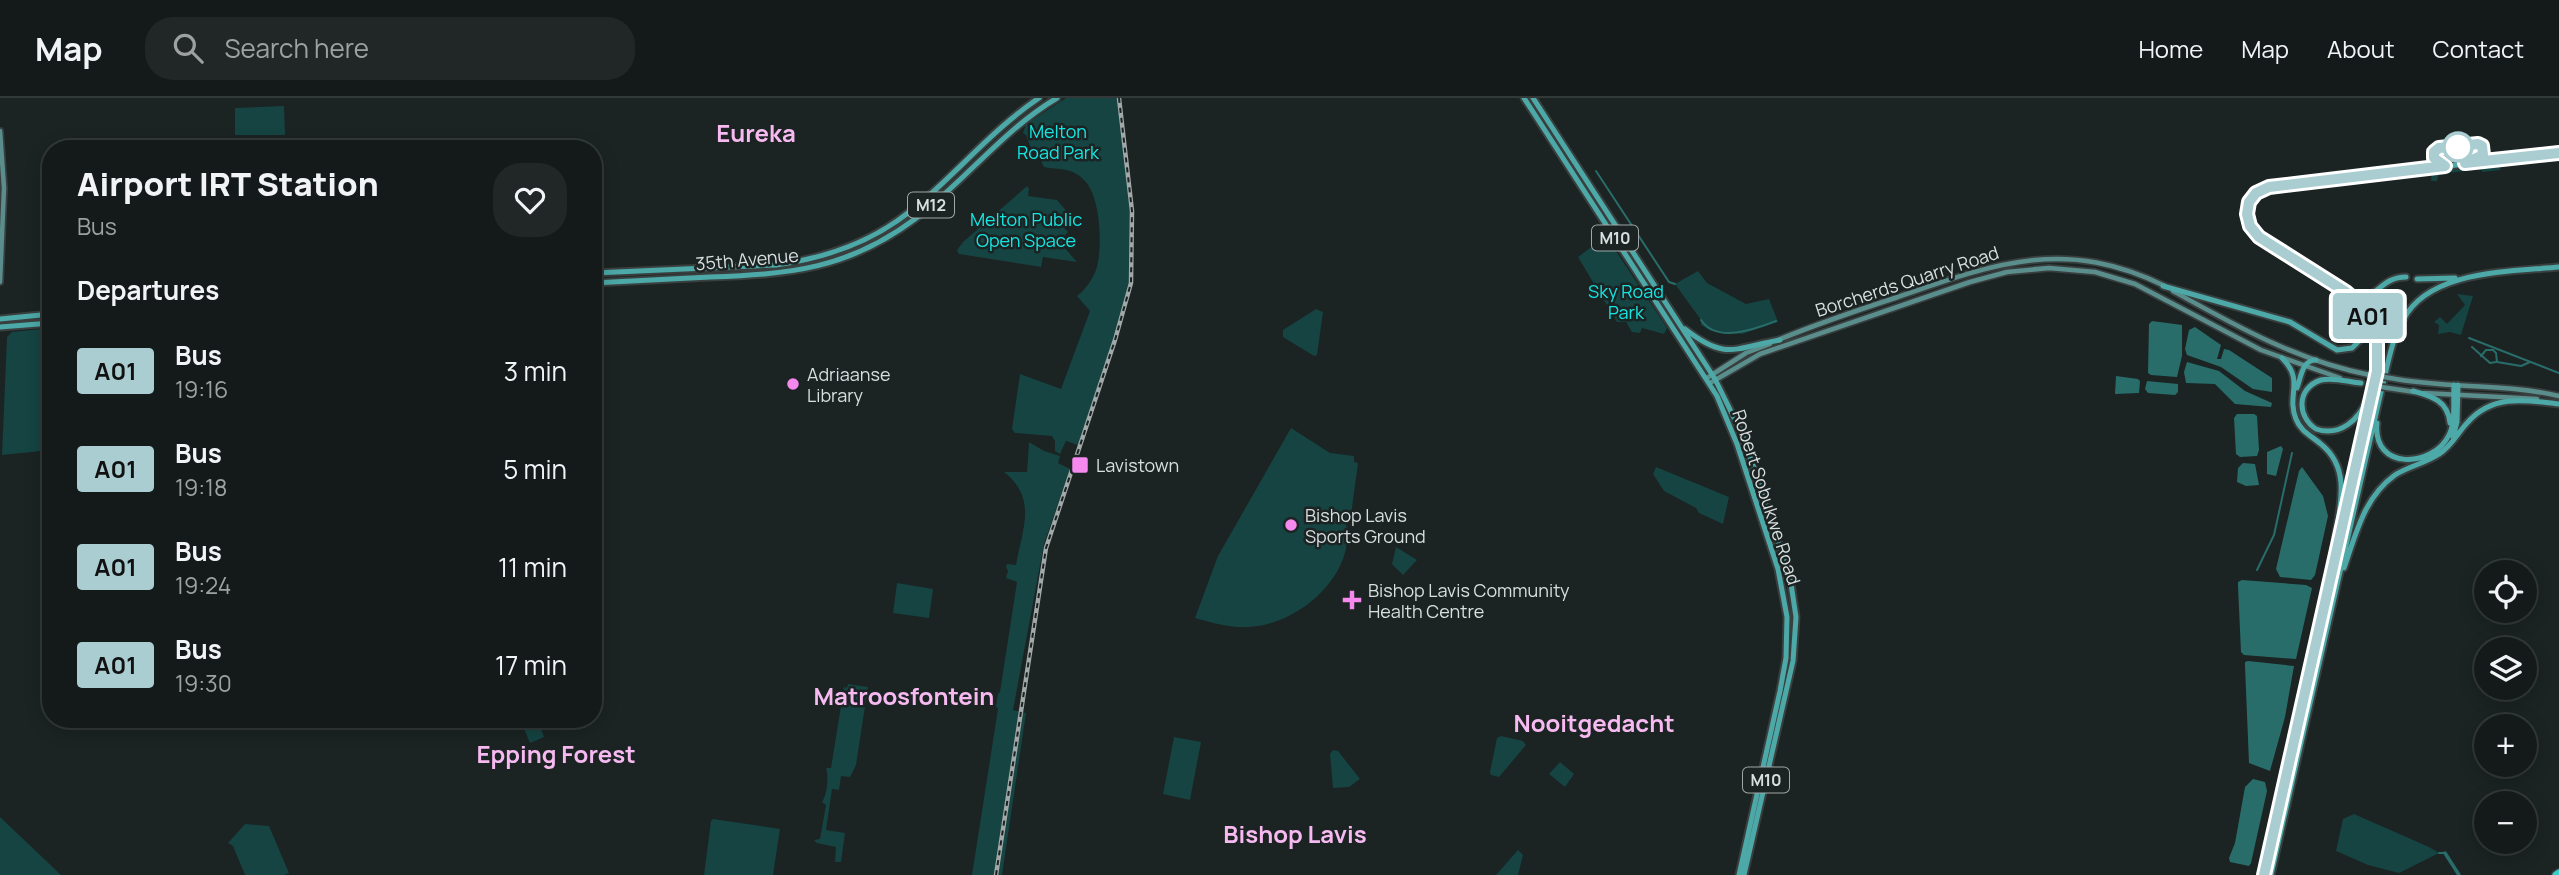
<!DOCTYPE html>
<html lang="en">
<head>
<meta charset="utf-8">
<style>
	:root { --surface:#141a1a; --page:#212727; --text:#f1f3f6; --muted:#9da1a2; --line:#333839 }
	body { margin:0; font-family:Manrope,sans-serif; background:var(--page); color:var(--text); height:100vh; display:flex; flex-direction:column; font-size:26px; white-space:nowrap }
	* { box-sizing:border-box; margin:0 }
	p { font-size:23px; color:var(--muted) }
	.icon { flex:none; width:38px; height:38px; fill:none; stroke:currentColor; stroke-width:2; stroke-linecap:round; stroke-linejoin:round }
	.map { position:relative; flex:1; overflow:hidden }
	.drawer { position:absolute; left:42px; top:42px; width:560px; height:588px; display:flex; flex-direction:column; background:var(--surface); border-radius:28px; box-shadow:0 4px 18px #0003,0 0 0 2px var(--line) }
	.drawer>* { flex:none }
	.badge { padding:0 14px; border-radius:5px; font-size:24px; line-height:46px }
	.fabs { position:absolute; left:2474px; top:462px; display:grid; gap:14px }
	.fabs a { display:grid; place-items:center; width:63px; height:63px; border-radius:50%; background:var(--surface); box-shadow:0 4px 18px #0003,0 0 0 2px var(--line); font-size:35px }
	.map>.badge { position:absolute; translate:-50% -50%; box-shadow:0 0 0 4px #fff }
	h2 { padding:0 35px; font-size:26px; line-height:63px }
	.round { display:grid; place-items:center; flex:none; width:74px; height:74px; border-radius:28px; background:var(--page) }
	.overview { display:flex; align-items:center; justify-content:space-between; height:119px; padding:0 35px }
	h1 { font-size:33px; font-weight:800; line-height:52px }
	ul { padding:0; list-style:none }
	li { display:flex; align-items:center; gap:21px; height:98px; padding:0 35px }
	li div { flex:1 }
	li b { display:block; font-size:26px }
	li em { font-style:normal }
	li .badge { min-width:77px; font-weight:700; text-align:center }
	header { display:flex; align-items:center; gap:42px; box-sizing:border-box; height:98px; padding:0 35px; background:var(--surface); border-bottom:2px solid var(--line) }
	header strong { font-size:33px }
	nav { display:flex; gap:38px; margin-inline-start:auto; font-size:24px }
	.search { width:490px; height:63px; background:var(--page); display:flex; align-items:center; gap:18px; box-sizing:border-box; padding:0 24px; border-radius:28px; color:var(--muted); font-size:26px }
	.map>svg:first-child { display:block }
	.green { fill:#154442 }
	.water { fill:#296d6a }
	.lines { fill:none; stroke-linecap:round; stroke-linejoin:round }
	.stream { stroke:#296d6a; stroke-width:2 }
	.canal { stroke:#296d6a; stroke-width:3.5 }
	.secondary-casing { stroke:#383f3e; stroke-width:8 }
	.primary-casing { stroke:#383f3e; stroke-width:9 }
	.highway-casing { stroke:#383f3e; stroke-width:10 }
	.secondary { stroke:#5a8e8c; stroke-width:4.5 }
	.primary { stroke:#4ca9a7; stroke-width:5 }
	.highway { stroke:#39ceca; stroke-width:7 }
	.rail-casing { stroke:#a1a8a7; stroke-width:4.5 }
	.rail { stroke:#1b2323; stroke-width:2; stroke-dasharray:5; stroke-linecap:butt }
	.secondary-bridge-casing { stroke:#383f3e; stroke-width:8; stroke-linecap:butt }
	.secondary-bridge { stroke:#5a8e8c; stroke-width:4.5 }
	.line-casing { stroke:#fff; stroke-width:16 }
	.line { stroke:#aacdd2; stroke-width:10 }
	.stop-dot { fill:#fff; stroke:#aacdd2; stroke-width:3.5 }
	.poi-dot { fill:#f589ee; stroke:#1b2323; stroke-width:2.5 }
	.labels { text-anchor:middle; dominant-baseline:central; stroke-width:5; stroke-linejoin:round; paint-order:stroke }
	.shield { fill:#1b2323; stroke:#a0a7a6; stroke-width:2 }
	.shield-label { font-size:16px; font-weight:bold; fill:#d9dfde }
	.park-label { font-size:18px; fill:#14e7e3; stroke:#1b2323 }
	.street-label { font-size:18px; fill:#d9dfde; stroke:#1b2323 }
	.poi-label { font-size:18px; fill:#d9dfde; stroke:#1b2323; text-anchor:start }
	.district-label { font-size:24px; font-weight:bold; fill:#f6b9f0; stroke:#1b2323 }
</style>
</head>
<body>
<header>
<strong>Map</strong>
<div class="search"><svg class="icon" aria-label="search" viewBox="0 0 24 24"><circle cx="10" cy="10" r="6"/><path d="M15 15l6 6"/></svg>Search here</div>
<nav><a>Home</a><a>Map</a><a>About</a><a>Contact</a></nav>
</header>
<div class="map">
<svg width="2559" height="777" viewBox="0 0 2559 777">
	<rect width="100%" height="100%" fill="#1b2323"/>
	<!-- green -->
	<path class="green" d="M 1066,0 L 1118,0 C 1127,61 1139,126 1129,188 C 1120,238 1094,298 1078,347 L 1066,343 L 1060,356 L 1055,353 L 1055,343 L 1052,338 L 1015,335 L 1012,331 L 1020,276 L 1061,291 L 1090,213 L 1077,198 C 1086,191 1092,182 1096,172 C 1103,151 1101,98 1084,82 C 1072,69 1059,72 1044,69 L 1036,53 L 1032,53 L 1026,37 L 1023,35 L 1026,26 Z
		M 284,8 L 285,37 L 235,37 L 235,10 Z
		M 2559,58 L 2559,62 L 2500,69 L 2500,72 L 2482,74 L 2482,71 L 2439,76 L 2437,83 L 2431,83 L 2432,73 Z
		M 1027,88 L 1029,91 L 1028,98 L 1057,102 L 1070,117 L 1060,125 L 1068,134 L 1065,137 L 1070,143 L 1063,148 L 1077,164 L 1043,159 L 1041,169 L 1035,168 L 959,156 L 957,152 L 963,144 Z
		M 1606,138 L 1667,230 L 1664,236 L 1642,230 L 1640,235 L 1632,234 L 1626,224 L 1617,224 L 1578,159 Z
		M 1698,173 L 1707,185 L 1746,206 L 1769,201 L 1778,224 L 1742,236 L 1711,233 L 1701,227 L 1701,222 L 1675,186 Z
		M 2457,196 L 2473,198 L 2461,237 L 2450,234 L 2438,236 L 2439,227 L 2434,224 L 2440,219 L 2447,226 L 2465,207 Z
		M 1316,211 L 1323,214 L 1317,257 L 1314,258 L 1283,239 L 1283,232 Z
		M 51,230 L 51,352 L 2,357 L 7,239 L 12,234 Z
		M 1291,330 L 1330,355 L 1354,358 L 1354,364 L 1358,365 L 1351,417 L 1345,422 C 1360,474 1298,528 1248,529 C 1230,530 1213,525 1195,520 L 1218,458 Z
		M 1029,344 L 1044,353 L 1060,358 L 1058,365 L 1070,371 L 1044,446 L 1013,612 L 1026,615 L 1002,777 L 972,777 L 998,611 L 996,608 L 998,596 L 1000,594 L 1017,484 L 1006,480 L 1008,473 L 1006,469 L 1007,466 L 1016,467 C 1022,431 1038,401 1004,374 L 1027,374 Z
		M 1656,369 L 1729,399 L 1723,426 L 1699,415 L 1696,410 L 1664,393 L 1653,376 Z
		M 1396,449 L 1417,462 L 1403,477 L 1392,466 Z
		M 897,485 L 933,491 L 929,520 L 893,515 Z
		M 848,586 L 868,589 L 856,667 L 850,679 L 841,678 L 839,692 L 832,691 L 826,732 L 845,735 L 841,764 L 835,764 L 836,749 L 817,745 L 814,742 L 820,741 L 826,707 L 822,704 C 827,697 829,679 826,670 L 831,670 L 844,589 L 847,590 Z
		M 520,621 L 537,621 L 544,639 L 530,645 Z
		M 1501,638 L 1523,643 L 1526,647 L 1499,679 L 1491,677 L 1490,674 L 1497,640 Z
		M 1174,639 L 1201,644 L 1190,702 L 1163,696 Z
		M 1333,652 L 1338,653 L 1360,681 L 1349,689 L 1333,690 L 1330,656 Z
		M 1560,664 L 1574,676 L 1565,689 L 1549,676 Z
		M 2354,716 L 2429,749 L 2439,755 L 2399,775 L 2368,767 L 2336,753 L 2343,721 Z
		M 0,719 L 61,777 L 0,777 Z
		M 713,721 L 780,731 L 773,777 L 704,777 L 711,723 Z
		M 245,726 L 269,728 L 289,775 L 284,777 L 245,777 L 233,748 L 228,745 Z
		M 1518,752 L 1523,757 L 1518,777 L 1496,777 Z"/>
	<!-- water -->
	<path class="water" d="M 2152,223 L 2182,227 L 2182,258 L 2177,279 L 2151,277 L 2148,275 L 2149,226 Z
		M 2195,229 L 2221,247 L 2217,261 L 2221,261 L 2224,251 L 2229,252 L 2272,280 L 2272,294 L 2253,291 L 2221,269 L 2187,257 L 2185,251 L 2189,232 Z
		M 2187,264 L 2219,273 L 2245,293 L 2272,305 L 2271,309 L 2235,306 L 2215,286 L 2186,285 L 2184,274 Z
		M 2116,278 L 2138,281 L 2140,283 L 2139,295 L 2115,296 Z
		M 2147,283 L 2178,286 L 2178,294 L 2175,297 L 2148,295 L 2145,291 Z
		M 2237,316 L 2254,316 L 2257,318 L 2259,352 L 2257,358 L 2240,359 L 2236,356 L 2234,320 Z
		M 2281,348 L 2283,351 L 2276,378 L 2267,376 L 2267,354 Z
		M 2243,365 L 2255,366 L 2259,387 L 2246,388 L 2237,384 L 2238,370 Z
		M 2302,369 L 2323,398 L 2328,418 L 2315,477 L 2311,482 L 2280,479 L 2276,471 L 2299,373 Z
		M 2242,482 L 2306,487 L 2312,490 L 2296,561 L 2244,557 L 2241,554 L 2238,488 L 2238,484 Z
		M 2248,563 L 2294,568 L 2285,619 L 2270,673 L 2249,665 L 2245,568 L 2245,564 Z
		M 2253,681 L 2265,684 L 2267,693 L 2251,765 L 2249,768 L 2230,764 L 2229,760 L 2235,745 L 2245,689 Z"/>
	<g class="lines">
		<!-- stream -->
		<path class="stream" d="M 1596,73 L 1669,184 L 1675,186
			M 1701,222 C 1717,246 1755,231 1776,223
			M 2469,240 L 2559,275
			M 2472,249 L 2490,265 L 2496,264
			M 2481,258 L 2486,252 L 2493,252 L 2496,255 L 2497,264 L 2521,268 L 2530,264
			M 2257,472 L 2274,437 L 2292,355
			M 2439,755 L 2445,755"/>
		<!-- canal -->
		<path class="canal" d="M 2445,755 L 2459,777"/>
		<!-- secondary casing -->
		<g class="secondary-casing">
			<path id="secondary" d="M 0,33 L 4,90 L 0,184
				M 2173,193 C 2236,228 2298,263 2370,277
				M 1778,242 C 1817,226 1858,212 1898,199 C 1995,165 2066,139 2165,188
				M 1707,280 L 1746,255 L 1770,246
				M 2390,280 C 2446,291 2503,285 2559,298
				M 1710,285 L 1760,256 L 1970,184 L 2007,174 L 2049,170 L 2095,174 L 2135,186 L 2261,252 L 2340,280
				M 2388,290 L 2415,294
				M 2424,295 L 2537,301"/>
		</g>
		<!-- primary casing -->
		<g class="primary-casing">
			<path id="primary" d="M 1524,0 L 1717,298 L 1737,346 L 1778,471 L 1787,519 L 1786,560 L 1780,593 L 1739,777
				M 1533,0 L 1715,281 L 1744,340 L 1790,479 L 1796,519 L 1793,563 L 1744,777
				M 593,175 L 776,167 C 819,161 861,148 897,123 C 948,87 987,35 1039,0
				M 2417,181 L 2455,180
				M 593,185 C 632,183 671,181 710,179 C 791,176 848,171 915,121 C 965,83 1003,32 1057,0
				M 2163,188 L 2290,224 L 2337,252 L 2352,250 L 2362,240 L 2365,228 L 2361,210
				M 2354,200 C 2378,202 2380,179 2406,179
				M 0,221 L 51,216
				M 0,229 L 51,225
				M 1685,231 C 1726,263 1734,250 1780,242
				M 2282,260 C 2305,283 2286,296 2296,321 C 2301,334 2312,338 2322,347 C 2352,372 2339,410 2335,444
				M 2361,285 C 2349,284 2333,279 2321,282 C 2296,290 2297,319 2316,331 C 2340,339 2359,322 2368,300
				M 2297,290 C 2301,279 2302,262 2316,262
				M 2413,293 C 2432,298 2448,303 2450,325
				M 2377,325 C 2372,373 2433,370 2449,337 C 2456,323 2453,302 2454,287
				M 2453,339 L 2457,324 L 2458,287
				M 2344,470 C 2356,436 2364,399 2395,377 C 2409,368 2426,365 2439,356 C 2452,348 2458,334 2468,324 C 2493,296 2526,302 2559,306
				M 2264,777 L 2377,273 L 2379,255 L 2376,237 L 2369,220 L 2360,206 L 2346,194 L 2259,139 L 2251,130 L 2247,118 L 2249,104 L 2258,93 L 2269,89 L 2559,55
				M 2271,777 L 2381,294 C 2387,271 2391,243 2403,222 C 2429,172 2509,174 2559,169"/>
		</g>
		<!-- highway casing -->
		<g class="highway-casing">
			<path id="highway" d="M 2556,777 L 2559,775"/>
		</g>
		<!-- secondary -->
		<use href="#secondary" class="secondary"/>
		<!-- primary -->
		<use href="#primary" class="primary"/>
		<!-- highway -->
		<use href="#highway" class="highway"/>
		<!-- rail casing -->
		<g class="rail-casing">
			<path id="rail" d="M 996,777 L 1046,450 L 1115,242 L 1131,185 L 1132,113 L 1119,0"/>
		</g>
		<!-- rail -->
		<use href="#rail" class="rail"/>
		<!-- secondary-bridge casing -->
		<g class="secondary-bridge-casing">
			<path id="secondary-bridge" d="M 2370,277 L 2390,280
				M 2368,287 L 2388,290"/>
		</g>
		<!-- secondary-bridge -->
		<use href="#secondary-bridge" class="secondary-bridge"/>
	</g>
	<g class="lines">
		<!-- line casing -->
		<g class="line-casing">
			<path id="line" d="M 2264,777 L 2377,273 L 2377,241 L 2370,220 L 2360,206 L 2346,194 L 2259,139 L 2250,128 L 2247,116 L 2249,104 L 2256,95 L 2269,89 L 2445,68 L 2434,60 L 2434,54 L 2439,50 L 2478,46 L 2482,48 L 2483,57 L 2465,65 L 2559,55"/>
		</g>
		<!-- line -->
		<use href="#line" class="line"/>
	</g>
	<!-- markers -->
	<circle class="stop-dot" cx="2458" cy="49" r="14"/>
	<g class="poi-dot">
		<circle cx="793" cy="286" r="7"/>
		<rect x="1071" y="358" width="18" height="18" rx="3.5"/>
		<circle cx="1291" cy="427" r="7"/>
		<path d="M1348.5 491.5h7v7h7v7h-7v7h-7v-7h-7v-7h7z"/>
	</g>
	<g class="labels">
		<!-- shield labels -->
		<g class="shield">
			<rect x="908" y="94.5" width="46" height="25" rx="5"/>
			<rect x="1592" y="127.5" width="46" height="25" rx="5"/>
			<rect x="1743" y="669.5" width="46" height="25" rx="5"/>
		</g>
		<g class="shield-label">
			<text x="931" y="107">M12</text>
			<text x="1615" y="140">M10</text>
			<text x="1766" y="682">M10</text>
		</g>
		<!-- park labels -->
		<g class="park-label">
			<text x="1058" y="33">Melton<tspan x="1058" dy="21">Road Park</tspan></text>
			<text x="1026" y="121">Melton Public<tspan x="1026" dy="21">Open Space</tspan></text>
			<text x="1626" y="193">Sky Road<tspan x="1626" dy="21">Park</tspan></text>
		</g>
		<!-- street labels -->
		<g class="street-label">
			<text transform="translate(747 161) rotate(-5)">35th Avenue</text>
			<text transform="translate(1907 183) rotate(-18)">Borcherds Quarry Road</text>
			<text transform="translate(1767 399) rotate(72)">Robert Sobukwe Road</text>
		</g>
		<!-- poi labels -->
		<g class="poi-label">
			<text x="807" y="276">Adriaanse<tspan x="807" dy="21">Library</tspan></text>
			<text x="1096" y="367">Lavistown</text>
			<text x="1305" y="417">Bishop Lavis<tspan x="1305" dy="21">Sports Ground</tspan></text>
			<text x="1368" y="492">Bishop Lavis Community<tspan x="1368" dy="21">Health Centre</tspan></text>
		</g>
		<!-- district labels -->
		<g class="district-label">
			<text x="756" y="34">Eureka</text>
			<text x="904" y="597">Matroosfontein</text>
			<text x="1594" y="624">Nooitgedacht</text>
			<text x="556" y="655">Epping Forest</text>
			<text x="1295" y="735">Bishop Lavis</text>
		</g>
	</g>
</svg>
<div class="fabs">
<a><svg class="icon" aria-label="locate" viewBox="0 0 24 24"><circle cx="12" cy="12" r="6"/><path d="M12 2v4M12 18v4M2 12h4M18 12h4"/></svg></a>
<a><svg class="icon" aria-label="layers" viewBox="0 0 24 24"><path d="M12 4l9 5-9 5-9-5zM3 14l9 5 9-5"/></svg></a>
<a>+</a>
<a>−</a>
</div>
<b class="badge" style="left:2368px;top:218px;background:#aacdd2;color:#111">A01</b>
<section class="drawer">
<div class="overview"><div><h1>Airport IRT Station</h1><p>Bus</p></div><a class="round"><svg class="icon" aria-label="heart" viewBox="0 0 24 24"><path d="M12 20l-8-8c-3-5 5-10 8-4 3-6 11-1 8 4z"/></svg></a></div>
<h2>Departures</h2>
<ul>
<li><span class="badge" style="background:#aacdd2;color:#111">A01</span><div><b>Bus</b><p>19:16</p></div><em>3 min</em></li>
<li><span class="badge" style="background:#aacdd2;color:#111">A01</span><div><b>Bus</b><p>19:18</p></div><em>5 min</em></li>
<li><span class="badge" style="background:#aacdd2;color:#111">A01</span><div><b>Bus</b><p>19:24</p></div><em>11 min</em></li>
<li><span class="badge" style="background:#aacdd2;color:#111">A01</span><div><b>Bus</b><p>19:30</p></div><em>17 min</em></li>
</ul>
</section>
</div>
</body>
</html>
